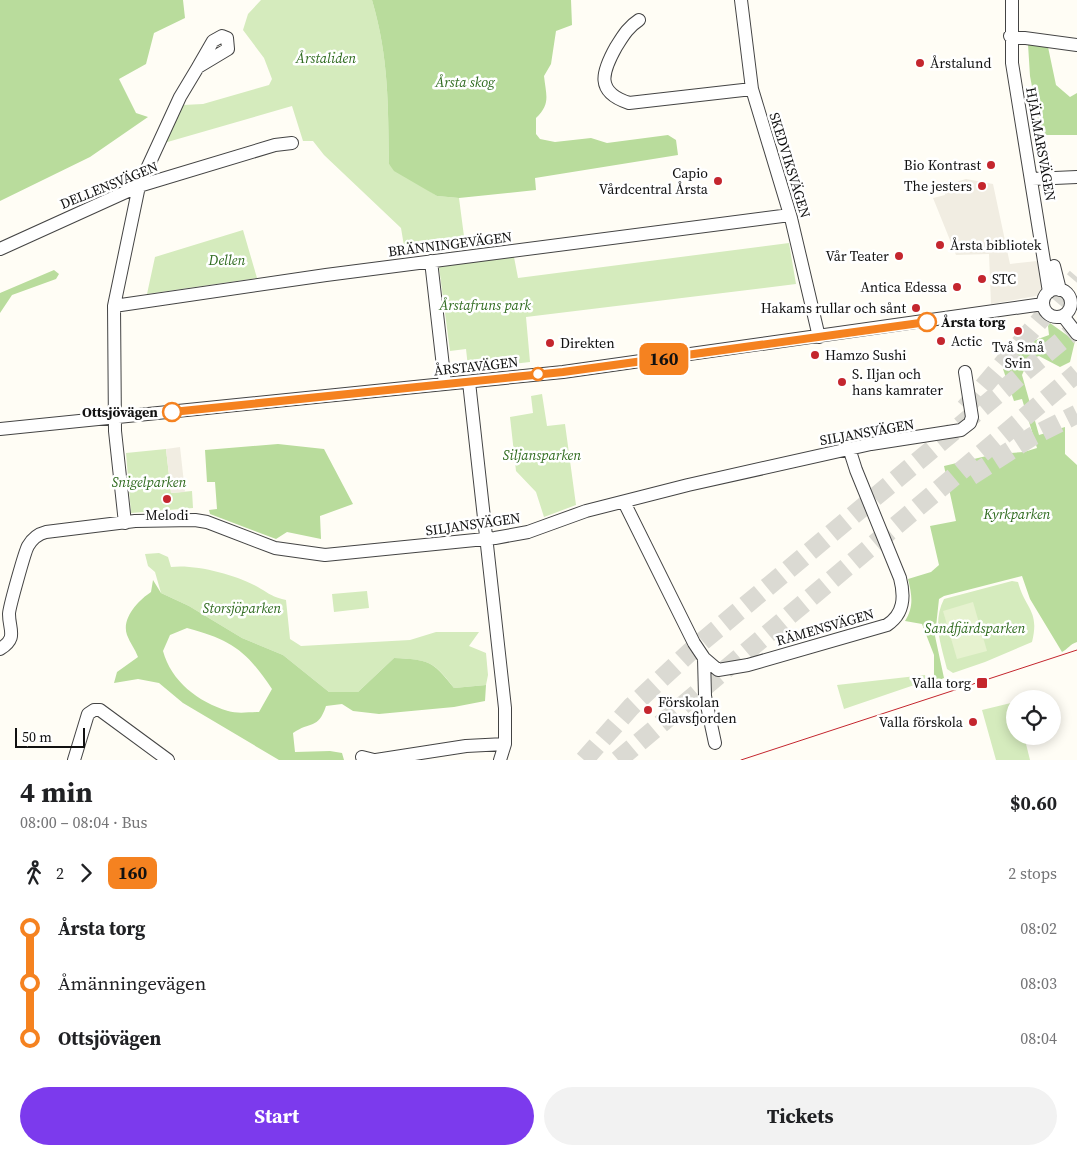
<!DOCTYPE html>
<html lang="en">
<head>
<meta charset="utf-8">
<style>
	:root { --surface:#fff; --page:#f2f2f2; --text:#202124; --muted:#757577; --accent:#7c3aed }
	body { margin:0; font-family:"Source Serif 4",serif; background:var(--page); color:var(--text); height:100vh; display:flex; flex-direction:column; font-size:19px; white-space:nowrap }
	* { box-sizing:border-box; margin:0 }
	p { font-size:16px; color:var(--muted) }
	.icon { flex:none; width:28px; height:28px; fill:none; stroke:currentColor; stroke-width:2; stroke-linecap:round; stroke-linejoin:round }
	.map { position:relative; height:760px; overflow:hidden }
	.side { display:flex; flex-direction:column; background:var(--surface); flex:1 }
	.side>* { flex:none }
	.badge { padding:0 10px; border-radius:8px; font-size:18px; line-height:32px }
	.buttons { position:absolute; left:1006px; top:690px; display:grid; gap:10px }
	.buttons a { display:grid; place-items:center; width:55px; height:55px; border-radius:50%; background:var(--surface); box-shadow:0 2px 12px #0003; font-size:25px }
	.scale { position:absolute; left:15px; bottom:12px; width:70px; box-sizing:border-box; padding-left:5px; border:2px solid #111; border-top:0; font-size:14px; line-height:18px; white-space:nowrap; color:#111; -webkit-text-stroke:4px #fff; paint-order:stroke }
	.map>.badge { position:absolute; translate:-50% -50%; box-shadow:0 0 0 2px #fff }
	.legs { display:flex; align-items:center; gap:8px; height:55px; padding:0 20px; font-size:16px }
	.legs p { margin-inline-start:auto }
	.overview { display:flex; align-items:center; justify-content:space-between; height:85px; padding:0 20px }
	h1 { font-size:28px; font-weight:700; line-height:38px }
	.cta { display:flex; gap:10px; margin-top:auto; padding:10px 20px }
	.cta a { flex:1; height:58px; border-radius:30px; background:var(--accent); color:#fff; font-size:20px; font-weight:700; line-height:58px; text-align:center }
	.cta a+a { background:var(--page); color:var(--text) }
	ul { padding:0 20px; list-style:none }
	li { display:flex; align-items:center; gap:18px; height:55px; font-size:19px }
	li i { display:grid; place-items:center; width:8px; height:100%; margin:0 6px; background:currentColor }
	li i::after { content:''; width:12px; height:12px; margin:-6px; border:4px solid; border-radius:50%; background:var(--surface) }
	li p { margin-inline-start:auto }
	li:first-child i { background:linear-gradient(#0000 50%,currentColor 0) }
	li:last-child i { background:linear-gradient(currentColor 50%,#0000 0) }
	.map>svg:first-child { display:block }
	.green { fill:#d5ebbd }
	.forest { fill:#b9dc9c; fill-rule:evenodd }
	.pitch { fill:#e6f2cf }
	.plaza { fill:#f1ede2 }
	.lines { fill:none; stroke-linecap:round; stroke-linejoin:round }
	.highway-tunnel { stroke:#dbdad3; stroke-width:19; stroke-dasharray:19 9; stroke-linecap:butt }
	.minor-casing { stroke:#444; stroke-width:14 }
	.minor { stroke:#fff; stroke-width:12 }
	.tram { stroke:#c4262e; stroke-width:1 }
	.line-1-casing { stroke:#fff; stroke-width:11 }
	.line-1 { stroke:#f58220; stroke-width:8 }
	.poi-dot { fill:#c4262e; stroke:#fff; stroke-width:2 }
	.stop-1-dot { fill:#fff; stroke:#f58220; stroke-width:2.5 }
	.labels { text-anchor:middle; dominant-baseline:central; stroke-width:5; stroke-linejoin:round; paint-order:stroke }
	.park-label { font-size:14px; font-style:italic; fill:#2f6b1f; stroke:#fff }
	.poi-label { font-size:14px; fill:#111; stroke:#fff; text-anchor:start }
	.street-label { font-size:14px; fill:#111; stroke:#fff }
	.stop-label { font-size:14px; font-weight:bold; fill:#111; stroke:#fff; text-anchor:start }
</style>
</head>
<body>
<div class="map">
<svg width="1077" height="760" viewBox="0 0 1077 760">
	<rect width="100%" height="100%" fill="#fffdf5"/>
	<!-- green -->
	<path class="green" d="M 261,0 L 372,0 C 389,58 388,105 389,164 L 437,196 L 459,198 L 465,244 L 405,252 L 401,228 L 324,155 L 313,141 L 303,141 L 292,106 L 164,143 L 183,105 L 203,104 L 269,85 L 272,79 L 264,58 L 243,30 L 248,14 Z
		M 243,230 L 257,278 L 147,294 L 155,257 Z
		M 789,243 L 796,284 L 526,317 L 530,362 L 471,369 L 468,367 L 466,349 L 450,351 L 439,267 L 514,257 L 518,278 Z
		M 542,394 L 547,426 L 565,424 L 576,505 L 544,517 L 536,492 L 516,471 L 510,417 L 533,413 L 531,396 Z
		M 166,449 L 171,493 L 192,491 L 193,508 L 131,513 L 126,453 Z
		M 159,553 L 168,557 L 171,567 C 194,564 233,574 254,585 C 268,592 269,596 286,600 L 290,639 L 301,646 L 410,640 L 436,632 L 479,632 L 469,646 L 486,653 L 488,675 L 486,685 L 454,688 C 433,660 428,660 394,658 L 358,692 L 329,692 L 283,655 L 242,638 L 189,606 L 161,593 L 155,572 L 148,566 L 145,554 Z
		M 1012,581 L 1018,582 C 1025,609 1040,610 1032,642 L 985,662 L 953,673 L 947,669 C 941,645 932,622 944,599 Z
		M 367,591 L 369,608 L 334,612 L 332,594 Z
		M 925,675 L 926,681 L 844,709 L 837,685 Z
		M 1015,702 L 1015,736 L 1024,736 L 1030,760 L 996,760 L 982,710 Z"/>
	<!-- forest -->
	<path class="forest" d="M 0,0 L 183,0 L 185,18 L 154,33 L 146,64 L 119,79 L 136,113 L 148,117 L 90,157 L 0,201 Z
		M 372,0 L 571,0 L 572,25 L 556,31 L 551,64 L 544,76 C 546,95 551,104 536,118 L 536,134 L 540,139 L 555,142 L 591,138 L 607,143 L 668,135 L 676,140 L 678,155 L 535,178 L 536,190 L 459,198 L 437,196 L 394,171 L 389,164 C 388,105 389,58 372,0 Z
		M 1028,44 L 1048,47 L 1056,85 L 1070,97 L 1077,93 L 1077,135 L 1041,135 L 1030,76 Z
		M 54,270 L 59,274 L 56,279 L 12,295 L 0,313 L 0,293 Z
		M 1050,323 L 1075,341 L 1070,362 L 1060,367 L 1039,356 L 1029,359 L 1022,375 L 1039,435 L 1065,427 L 1065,454 L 1077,465 L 1077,642 C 1070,644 1068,649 1062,652 L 1030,599 L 1022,576 L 944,596 L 939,599 L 935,636 L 944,678 L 934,682 L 934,655 L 922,624 L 905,621 C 914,607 912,595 908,579 L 931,572 L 939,565 L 930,526 L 956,521 L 944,466 L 995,454 L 1024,452 L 1037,448 L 1022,399 L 1014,401 L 1003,369 L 1015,354 L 1030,347 L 1030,342 L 1049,335 L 1048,326 Z
		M 278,444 L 324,449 L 353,504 L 320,516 L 321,539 L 287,532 L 276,539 L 210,514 L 209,510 L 217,509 L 215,482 L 207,482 L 205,450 Z
		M 153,580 L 161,593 L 189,606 L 242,638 L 283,655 L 329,692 L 358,692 L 394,658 C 429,660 432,660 454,688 L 486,685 L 485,701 L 454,707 L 379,714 L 353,711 L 342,704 L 326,706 C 318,730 310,721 293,733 L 295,752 L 330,751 L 342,753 L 344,760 L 279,760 L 183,703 L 159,683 L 138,679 L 114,683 L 117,672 L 138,657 C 135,649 130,643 127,635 C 121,618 139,600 151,592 ZM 187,628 C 231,640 246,650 272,689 L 259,712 C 250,712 237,714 228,711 C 198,702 171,681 163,651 L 170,635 Z"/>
	<!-- pitch -->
	<path class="pitch" d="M 973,602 L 987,651 L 957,659 L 943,611 Z"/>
	<!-- plaza -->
	<path class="plaza" d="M 966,179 L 993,184 L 1010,264 L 1037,261 L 1042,269 L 1045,287 L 1036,296 L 991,304 L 989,254 L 956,255 L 933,198 L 945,195 L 944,190 L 956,182 Z
		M 180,447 L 185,492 L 171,493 L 166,449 Z"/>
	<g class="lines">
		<!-- highway-tunnel -->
		<path class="highway-tunnel" d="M 965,408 L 1077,277
			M 971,476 L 1033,436 L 1077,414
			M 584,760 L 631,707 L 691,651 L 1077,328
			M 618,760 L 1077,373"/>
		<!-- minor casing -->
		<g class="minor-casing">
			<path id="minor" d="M 741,0 L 752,89 L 791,218 L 819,337
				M 1012,0 L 1012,63 L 1049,292
				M 639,20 C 628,27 623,36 616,47 C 602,72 595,92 629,103 L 752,89
				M 222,36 L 227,38 L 228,49 L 198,67 L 213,41 Z
				M 1010,36 L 1077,45
				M 1032,179 L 1077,177
				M 0,249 L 139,186 L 275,145 L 292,143
				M 431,261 L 445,384
				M 1054,266 L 1060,290
				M1043 303a14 14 0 1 1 28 0a14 14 0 1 1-28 0Z
				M 114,306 L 326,275 L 790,215
				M 1063,316 L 1077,334
				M 469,382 L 505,708 L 505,744 L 500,760
				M 0,429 L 563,372 L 1043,304
				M 624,502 L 694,643 L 704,658 L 718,670 L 748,665 L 887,625 C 904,614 905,597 900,578 L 856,470 L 849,448
				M 125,523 L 115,431 L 114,306 L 139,186 L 180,97 L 198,67
				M 0,649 C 18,638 9,630 9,614 C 9,608 25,551 28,546 C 32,539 38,534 46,532 L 135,521 L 195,520 L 207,522 L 275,548 L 325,555 L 495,538 L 528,532 L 586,511 L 688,485 L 871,444 L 961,430 L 970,423 L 972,417 L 965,372
				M 704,658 L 705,696 L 715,743
				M 362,757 L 374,760
				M 74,760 L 88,714 L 94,710 L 100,710 L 168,760
				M 376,760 L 466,746 L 505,744"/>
		</g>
		<!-- minor -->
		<use href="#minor" class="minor"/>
		<!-- tram -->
		<path class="tram" d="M 741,760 L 1077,650"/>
	</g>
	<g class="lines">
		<!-- line-1 casing -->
		<g class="line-1-casing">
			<path id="line-1" d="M 172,412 L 563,372 L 927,322"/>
		</g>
		<!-- line-1 -->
		<use href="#line-1" class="line-1"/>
	</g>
	<!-- markers -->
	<g class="poi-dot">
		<circle cx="920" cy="63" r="5"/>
		<circle cx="991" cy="165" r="5"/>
		<circle cx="718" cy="181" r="5"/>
		<circle cx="982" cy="186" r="5"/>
		<circle cx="940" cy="245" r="5"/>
		<circle cx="899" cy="256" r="5"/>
		<circle cx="982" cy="279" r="5"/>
		<circle cx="957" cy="287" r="5"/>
		<circle cx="916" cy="308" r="5"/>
		<circle cx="1018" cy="331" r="5"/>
		<circle cx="941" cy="341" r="5"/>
		<circle cx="550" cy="343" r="5"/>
		<circle cx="815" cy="355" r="5"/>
		<circle cx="842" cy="382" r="5"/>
		<circle cx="167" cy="499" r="5"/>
		<rect x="976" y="677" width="12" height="12" rx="2.5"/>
		<circle cx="648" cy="710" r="5"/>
		<circle cx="973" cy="722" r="5"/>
	</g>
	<g class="stop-1-dot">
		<circle cx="927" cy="322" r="9"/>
		<circle cx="538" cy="374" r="6"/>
		<circle cx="172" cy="412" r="9"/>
	</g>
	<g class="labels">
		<!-- park labels -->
		<g class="park-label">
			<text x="326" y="58">Årstaliden</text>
			<text x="465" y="82">Årsta skog</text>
			<text x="227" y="260">Dellen</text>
			<text x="485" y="305">Årstafruns park</text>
			<text x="542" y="455">Siljansparken</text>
			<text x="149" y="482">Snigelparken</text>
			<text x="1017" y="514">Kyrkparken</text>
			<text x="242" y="608">Storsjöparken</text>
			<text x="975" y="628">Sandfjärdsparken</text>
		</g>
		<!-- poi labels -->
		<g class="poi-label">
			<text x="930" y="63">Årstalund</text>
			<text x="981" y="165" text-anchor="end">Bio Kontrast</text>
			<text x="708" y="173" text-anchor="end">Capio<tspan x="708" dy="16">Vårdcentral Årsta</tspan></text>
			<text x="972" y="186" text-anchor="end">The jesters</text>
			<text x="950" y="245">Årsta bibliotek</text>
			<text x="889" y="256" text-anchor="end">Vår Teater</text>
			<text x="992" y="279">STC</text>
			<text x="947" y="287" text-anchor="end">Antica Edessa</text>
			<text x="906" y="308" text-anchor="end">Hakams rullar och sånt</text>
			<text x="951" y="341">Actic</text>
			<text x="560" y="343">Direkten</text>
			<text x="1018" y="347" text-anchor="middle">Två Små<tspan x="1018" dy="16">Svin</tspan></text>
			<text x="825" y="355">Hamzo Sushi</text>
			<text x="852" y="374">S. Iljan och<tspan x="852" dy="16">hans kamrater</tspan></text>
			<text x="167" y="515" text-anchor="middle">Melodi</text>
			<text x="971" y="683" text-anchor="end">Valla torg</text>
			<text x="658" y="702">Förskolan<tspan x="658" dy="16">Glavsfjorden</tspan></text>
			<text x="963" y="722" text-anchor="end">Valla förskola</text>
		</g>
		<!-- street labels -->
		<g class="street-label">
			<text transform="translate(1041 144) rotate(80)">HJÄLMARSVÄGEN</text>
			<text transform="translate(790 165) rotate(73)">SKEDVIKSVÄGEN</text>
			<text transform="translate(109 185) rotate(-22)">DELLENSVÄGEN</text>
			<text transform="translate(450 244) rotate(-7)">BRÄNNINGEVÄGEN</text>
			<text transform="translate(476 366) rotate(-6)">ÅRSTAVÄGEN</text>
			<text transform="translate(867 432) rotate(-10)">SILJANSVÄGEN</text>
			<text transform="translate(473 524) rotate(-8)">SILJANSVÄGEN</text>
			<text transform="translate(825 627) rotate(-16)">RÄMENSVÄGEN</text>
		</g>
		<!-- stop labels -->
		<g class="stop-label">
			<text x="941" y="322">Årsta torg</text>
			<text x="158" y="412" text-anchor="end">Ottsjövägen</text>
		</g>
	</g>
</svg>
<div class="buttons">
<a><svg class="icon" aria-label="locate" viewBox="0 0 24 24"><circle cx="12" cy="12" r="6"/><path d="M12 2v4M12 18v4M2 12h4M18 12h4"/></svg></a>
</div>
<div class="scale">50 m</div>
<b class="badge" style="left:664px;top:359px;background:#f58220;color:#111">160</b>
</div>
<section class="side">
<div class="overview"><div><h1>4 min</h1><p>08:00 – 08:04 · Bus</p></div><b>$0.60</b></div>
<div class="legs"><svg class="icon" aria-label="walk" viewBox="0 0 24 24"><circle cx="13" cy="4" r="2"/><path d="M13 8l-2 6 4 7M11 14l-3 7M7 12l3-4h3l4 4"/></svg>2<svg class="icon" aria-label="forward" viewBox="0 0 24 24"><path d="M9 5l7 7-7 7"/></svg><b class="badge" style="background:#f58220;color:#111">160</b><p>2 stops</p></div>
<ul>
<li><i style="color:#f58220"></i><b>Årsta torg</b><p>08:02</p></li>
<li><i style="color:#f58220"></i><span>Åmänningevägen</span><p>08:03</p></li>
<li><i style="color:#f58220"></i><b>Ottsjövägen</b><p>08:04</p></li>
</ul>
<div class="cta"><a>Start</a><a>Tickets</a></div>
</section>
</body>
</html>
